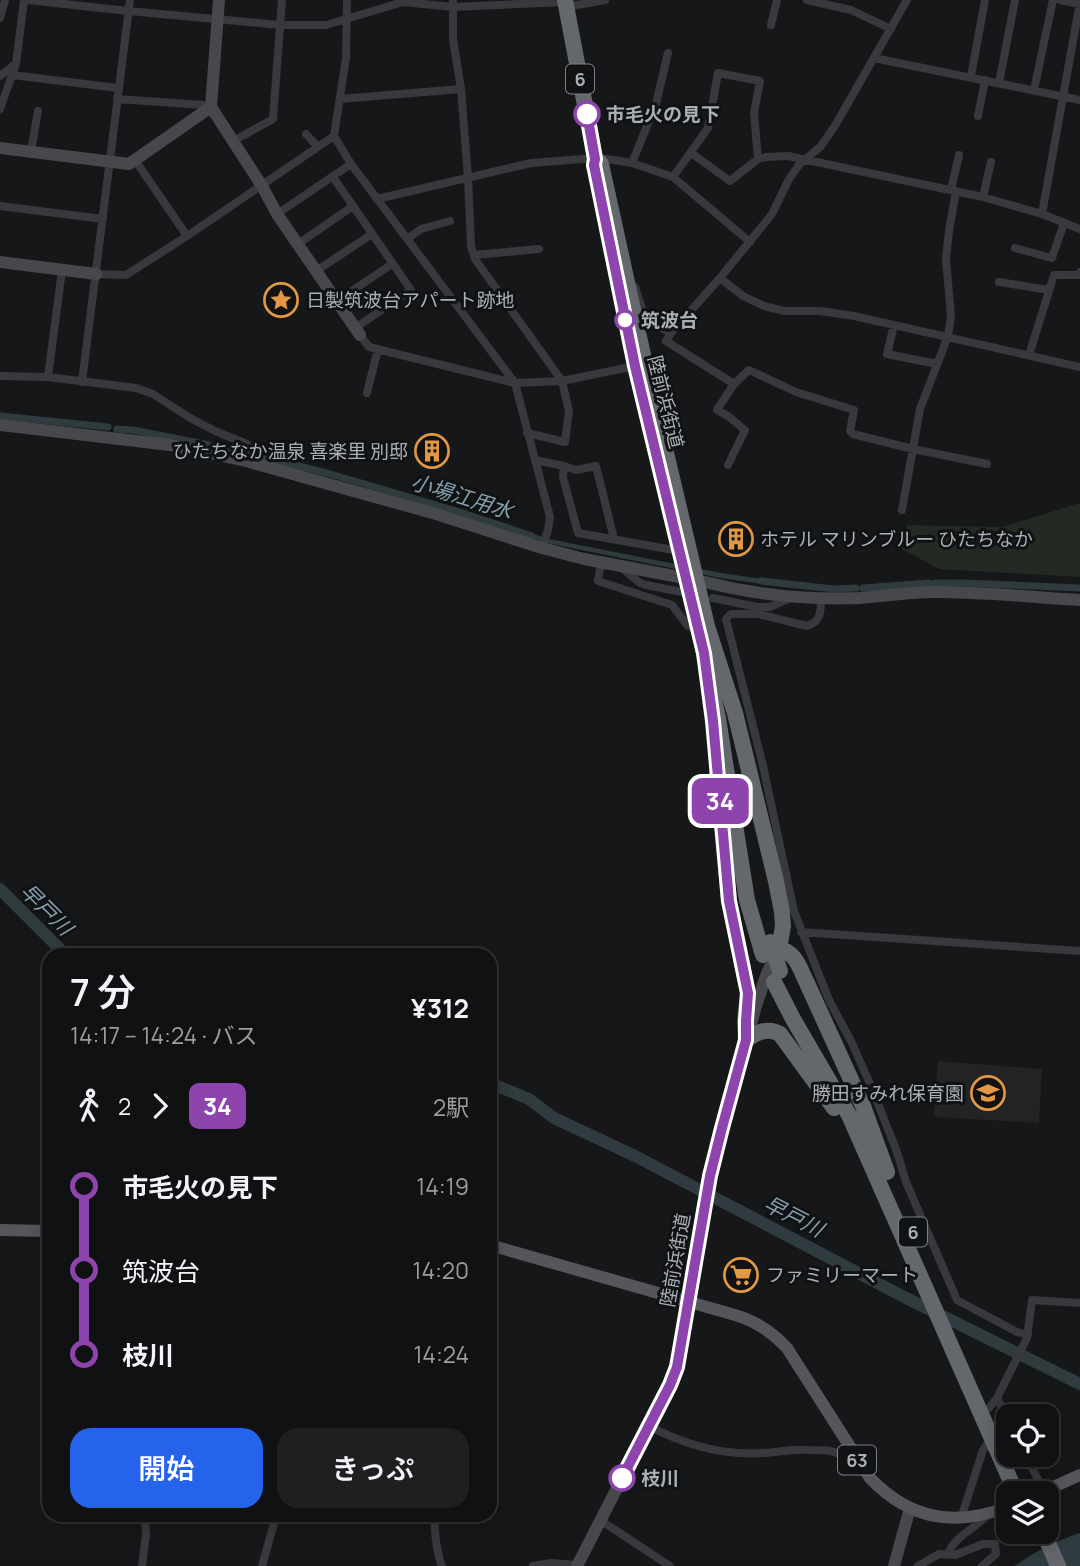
<!DOCTYPE html>
<html lang="ja">
<head>
<meta charset="utf-8">
<style>
	:root { --surface:#101112; --page:#1e1f20; --text:#f1f3f6; --muted:#9c9d9f; --line:#303132; --accent:#2563eb }
	body { margin:0; font-family:Manrope,"Noto Sans JP",sans-serif; background:var(--page); color:var(--text); height:100vh; display:flex; flex-direction:column; font-size:26px; white-space:nowrap }
	* { box-sizing:border-box; margin:0 }
	p { font-size:23px; color:var(--muted) }
	.icon { flex:none; width:38px; height:38px; fill:none; stroke:currentColor; stroke-width:2; stroke-linecap:round; stroke-linejoin:round }
	.map { position:relative; flex:1; overflow:hidden }
	.sheet { position:absolute; left:42px; top:948px; width:455px; height:574px; display:flex; flex-direction:column; background:var(--surface); border-radius:21px; box-shadow:0 4px 18px #0003,0 0 0 2px var(--line) }
	.sheet>* { flex:none }
	.badge { padding:0 14px; border-radius:10px; font-size:24px; line-height:46px }
	.controls { position:absolute; left:996px; top:1404px; display:grid; gap:14px }
	.controls a { display:grid; place-items:center; width:63px; height:63px; border-radius:14px; background:var(--surface); box-shadow:0 4px 18px #0003,0 0 0 2px var(--line); font-size:35px }
	.map>.badge { position:absolute; translate:-50% -50%; box-shadow:0 0 0 4px #fff }
	.legs { display:flex; align-items:center; gap:10px; height:77px; padding:0 28px; font-size:23px }
	.legs p { margin-inline-start:auto }
	.overview { display:flex; align-items:center; justify-content:space-between; height:119px; padding:0 28px }
	h1 { font-size:38px; font-weight:600; line-height:52px }
	.button { display:flex; gap:14px; margin-top:auto; padding:14px 28px }
	.button a { flex:1; height:80px; border-radius:21px; background:var(--accent); color:#fff; font-size:28px; font-weight:600; line-height:80px; text-align:center }
	.button a+a { background:var(--page); color:var(--text) }
	ul { padding:0 28px; list-style:none }
	li { display:flex; align-items:center; gap:24px; height:84px; font-size:26px }
	li i { display:grid; place-items:center; width:10px; height:100%; margin:0 9px; background:currentColor }
	li i::after { content:''; width:18px; height:18px; margin:-9px; border:5px solid; border-radius:50%; background:var(--surface) }
	li p { margin-inline-start:auto }
	li:first-child i { background:linear-gradient(#0000 50%,currentColor 0) }
	li:last-child i { background:linear-gradient(currentColor 50%,#0000 0) }
	.map>svg:first-child { display:block }
	.built { fill:#222325 }
	.green { fill:#232a23 }
	.water { fill:#303b40 }
	.lines { fill:none; stroke-linecap:round; stroke-linejoin:round }
	.canal { stroke:#303b40; stroke-width:7 }
	.river { stroke:#303b40; stroke-width:12 }
	.street-tunnel { stroke:#343538; stroke-width:8; stroke-dasharray:8 4; stroke-linecap:butt }
	.street { stroke:#38393d; stroke-width:8 }
	.secondary { stroke:#46484c; stroke-width:12 }
	.primary { stroke:#54565b; stroke-width:12 }
	.highway { stroke:#64686d; stroke-width:16 }
	.highway-bridge { stroke:#64686d; stroke-width:16 }
	.line-1-casing { stroke:#fff; stroke-width:16 }
	.line-1 { stroke:#8e44ad; stroke-width:10 }
	.stop-1-dot { fill:#fff; stroke:#8e44ad; stroke-width:3.5 }
	.labels { text-anchor:middle; dominant-baseline:central; stroke-width:6; stroke-linejoin:round; paint-order:stroke }
	.shield { fill:#111213; stroke:#7c8086; stroke-width:2 }
	.shield-label { font-size:18px; font-weight:bold; fill:#aaafb7 }
	.stop-label { font-size:19px; font-weight:bold; fill:#aaafb7; stroke:#111213; text-anchor:start }
	.poi-label { font-size:19px; fill:#aaafb7; stroke:#111213; text-anchor:start }
	.street-label { font-size:19px; fill:#aaafb7; stroke:#111213 }
	.water-label { font-size:21px; font-style:italic; fill:#84a0af; stroke:#111213 }
</style>
</head>
<body>
<div class="map">
<svg width="1080" height="1566" viewBox="0 0 1080 1566">
	<rect width="100%" height="100%" fill="#161718"/>
	<!-- built -->
	<path class="built" d="M 938,1061 L 1042,1069 L 1039,1123 L 934,1117 Z"/>
	<!-- green -->
	<path class="green" d="M 1080,503 L 1080,577 L 939,569 L 902,549 L 907,525 L 1002,527 Z"/>
	<!-- water -->
	<path class="water" d="M 524,531 L 549,539 L 721,573 L 769,580 L 769,585 L 720,578 L 547,543 L 523,535 Z
		M 1080,1533 L 1080,1566 L 1015,1566 C 1035,1551 1056,1541 1080,1533 Z"/>
	<g class="lines">
		<!-- canal -->
		<path class="canal" d="M 0,416 L 108,427
			M 117,429 L 133,430 L 245,452
			M 250,454 L 327,473 L 460,512 L 532,536
			M 761,581 L 834,589 L 856,588
			M 935,583 L 963,583 L 1080,588
			M 863,588 L 929,583"/>
		<!-- river -->
		<path class="river" d="M 0,889 L 67,956
			M 490,1083 L 529,1099 L 554,1118 L 635,1156 L 908,1299 L 1080,1384"/>
		<!-- street-tunnel -->
		<path class="street-tunnel" d="M 677,591 L 700,595"/>
		<!-- street -->
		<path class="street" d="M 28,0 L 128,11 L 280,25 L 326,25 L 403,2 L 453,7 L 565,2
			M 347,0 L 346,58 L 334,136 L 351,164 L 515,383 L 550,517 L 548,530 L 542,548
			M 453,0 L 453,39 L 461,89 L 468,178 L 471,246 L 475,259 L 562,381 L 569,411 L 565,442 L 527,433
			M 807,0 L 851,10 L 891,29
			M 1060,0 L 1080,4
			M 566,7 L 605,0
			M 0,18 L 5,0
			M 771,25 L 777,0
			M 874,58 L 1080,100
			M 12,75 L 118,88
			M 0,76 L 14,65
			M 971,76 L 985,0
			M 999,83 L 1015,0
			M 1034,90 L 1053,0
			M 117,99 L 204,105 L 211,107
			M 340,99 L 461,89
			M 0,109 L 16,64 L 24,0
			M 978,116 L 985,80
			M 306,134 L 317,146
			M 233,141 L 273,119 L 282,0
			M 31,151 L 38,111
			M 691,153 L 730,181 L 758,159 L 766,157 L 788,156 L 983,197 L 1042,214 L 1080,229
			M 135,160 L 187,236
			M 632,163 L 656,104 L 668,53
			M 333,177 L 411,290 L 355,328
			M 673,177 L 708,128 L 718,73 L 760,81 L 754,113 L 758,159
			M 951,190 L 959,155
			M 983,197 L 991,162
			M 377,199 L 531,163 L 595,158 L 614,160 L 632,163 L 673,177 L 750,242
			M 0,206 L 103,219
			M 277,214 L 351,164
			M 1042,214 L 1080,2
			M 407,239 L 421,229 L 450,221
			M 298,244 L 353,206
			M 1015,248 L 1052,258 L 1064,223
			M 474,255 L 539,249
			M 316,271 L 372,234
			M 96,274 L 126,275 L 187,236 L 334,136
			M 720,278 L 743,296 L 764,306 L 784,311 L 820,311 L 854,316 L 1080,367
			M 999,282 L 1049,290
			M 635,287 L 646,321 L 671,333
			M 337,301 L 392,264
			M 894,325 L 887,354 L 937,364
			M 360,335 L 369,347 L 515,383 L 562,381 L 645,364
			M 1029,355 L 1054,275 L 1079,275 L 1080,272
			M 0,376 L 48,377 L 136,388 L 153,394 L 190,418 L 215,431 L 247,444 L 246,461
			M 48,377 L 62,270
			M 82,382 L 130,0
			M 734,384 L 666,341 L 671,333 L 720,278 L 772,214 L 789,179 L 799,165 L 821,146 L 836,124 L 907,0
			M 367,393 L 378,349
			M 535,460 L 564,466 L 576,470 L 596,466 L 614,539
			M 728,465 L 745,430 L 728,416 L 717,410 L 734,384 L 749,370 L 796,392 L 854,410 L 850,431 L 853,434 L 913,449 L 987,464
			M 564,466 L 563,477 L 578,533 L 679,551
			M 902,510 L 920,409 L 948,336 L 951,316 L 946,259 L 949,231 L 956,191
			M 601,563 L 598,581 L 672,605 L 688,626 L 698,629
			M 623,569 L 640,583 L 646,585 L 677,591
			M 713,598 L 757,607 L 770,607 L 792,597
			M 821,598 C 821,611 821,622 807,626 L 758,614 L 731,614 L 726,619 L 763,766 L 794,911 L 829,1000 L 851,1041 L 871,1086 L 897,1152 L 906,1182 L 957,1300 L 1017,1332 L 1028,1335
			M 801,932 L 1080,951
			M 997,1398 L 1008,1420
			M 989,1408 L 997,1398 L 1027,1338 L 1032,1300 L 1080,1303
			M 649,1426 C 685,1445 723,1456 764,1453 C 779,1452 793,1449 808,1450 C 815,1450 823,1450 830,1451 C 840,1453 843,1458 856,1457
			M 1025,1454 L 1044,1491
			M 434,1516 C 435,1532 436,1551 442,1566
			M 961,1518 L 983,1450 L 988,1443 L 993,1440
			M 600,1520 L 670,1566
			M 948,1554 C 955,1535 976,1529 988,1514
			M 142,1566 L 146,1534 L 145,1516
			M 262,1566 L 276,1516
			M 533,1566 L 551,1563 L 577,1565
			M 918,1566 L 939,1554 L 955,1555 L 983,1544 L 995,1544 L 996,1554 L 982,1566"/>
		<!-- secondary -->
		<path class="secondary" d="M 219,0 L 211,107 L 262,186 L 277,214 L 360,335
			M 0,148 L 129,164 L 211,107
			M 0,262 L 96,274
			M 0,425 L 170,445 L 246,461 L 436,514 L 542,548 L 584,559 L 679,577
			M 705,582 C 756,595 807,600 860,598 C 885,596 910,592 935,592 C 983,592 1032,597 1080,600
			M 577,1566 L 649,1426 L 670,1385 L 677,1367 L 710,1176 L 722,1128 L 756,1006 L 767,973 L 778,951
			M 894,1566 L 910,1508"/>
		<!-- primary -->
		<path class="primary" d="M 0,1230 L 49,1231
			M 490,1245 L 735,1315 C 756,1321 772,1332 787,1348 L 870,1478 C 910,1520 955,1527 1008,1507
			M 1040,1493 L 1080,1475"/>
		<!-- highway -->
		<path class="highway" d="M 565,0 L 595,158 L 594,166
			M 595,158 L 601,164 L 645,364 L 707,626 L 735,713 L 776,881 L 782,912 L 783,926 L 779,948 C 791,952 796,959 801,970 L 863,1106 L 887,1172
			M 700,635 L 718,718 L 747,900 L 763,955
			M 717,774 L 729,901 L 748,993 L 745,1021 L 746,1040
			M 774,982 L 793,1019 L 849,1115 L 1016,1493
			M 746,1040 C 757,1032 768,1027 780,1034 L 834,1108
			M 1043,1531 L 1058,1566"/>
		<!-- highway-bridge -->
		<path class="highway-bridge" d="M 770,942 L 780,971"/>
	</g>
	<g class="lines">
		<!-- line-1 casing -->
		<g class="line-1-casing">
			<path id="line-1" d="M 587,114 L 595,159 L 594,165 L 635,366 L 704,653 L 713,721 L 729,901 L 748,993 L 746,1021 L 746,1040 L 722,1128 L 710,1176 L 677,1367 L 670,1385 L 622,1478"/>
		</g>
		<!-- line-1 -->
		<use href="#line-1" class="line-1"/>
	</g>
	<!-- icons -->
	<defs>
		<g id="sight-ring" transform="scale(1.75)"><circle r="9.5" fill="#111213" stroke="#e29845" stroke-width="1.5"/><path d="M0-6L1.8-2.2L6-1.7L2.9 1.2L3.7 5.4L0 3.3L-3.7 5.4L-2.9 1.2L-6-1.7L-1.8-2.2Z" fill="#e29845"/></g>
		<g id="building-ring" transform="scale(1.75)"><circle r="9.5" fill="#111213" stroke="#e29845" stroke-width="1.5"/><path d="M-4-6H4V6H1V3H-1V6H-4ZM-2.5-4.3h1.7v1.8h-1.7ZM.8-4.3h1.7v1.8H.8ZM-2.5-1h1.7V.8h-1.7ZM.8-1h1.7V.8H.8Z" fill="#e29845"/></g>
		<g id="school-ring" transform="scale(1.75)"><circle r="9.5" fill="#111213" stroke="#e29845" stroke-width="1.5"/><path d="M0-5L7-2L0 1L-7-2ZM-4 1L0 2.5L4 1V4Q0 6-4 4Z" fill="#e29845"/></g>
		<g id="supermarket-ring" transform="scale(1.75)"><circle r="9.5" fill="#111213" stroke="#e29845" stroke-width="1.5"/><path d="M-6-5.5h2.5l.6 2H6L4.5 2H-2.5L-4.4-4H-6ZM-1.5 3.2a1.3 1.3 0 1 0 .1 0ZM3 3.2a1.3 1.3 0 1 0 .1 0Z" fill="#e29845"/></g>
	</defs>
	<g fill-rule="evenodd">
		<use href="#sight-ring" x="281" y="300"/>
		<use href="#building-ring" x="432" y="451"/>
		<use href="#building-ring" x="736" y="539"/>
		<use href="#school-ring" x="988" y="1093"/>
		<use href="#supermarket-ring" x="741" y="1275"/>
	</g>
	<!-- markers -->
	<g class="stop-1-dot">
		<circle cx="587" cy="114" r="12"/>
		<circle cx="625" cy="320" r="9"/>
		<circle cx="622" cy="1478" r="12"/>
	</g>
	<g class="labels">
		<!-- shield labels -->
		<g class="shield">
			<rect x="566" y="64.5" width="28" height="29" rx="5"/>
			<rect x="899" y="1217.5" width="28" height="29" rx="5"/>
			<rect x="838" y="1445.5" width="38" height="29" rx="5"/>
		</g>
		<g class="shield-label">
			<text x="580" y="79">6</text>
			<text x="913" y="1232">6</text>
			<text x="857" y="1460">63</text>
		</g>
		<!-- stop labels -->
		<g class="stop-label">
			<text x="606" y="114">市毛火の見下</text>
			<text x="641" y="320">筑波台</text>
			<text x="641" y="1478">枝川</text>
		</g>
		<!-- poi labels -->
		<g class="poi-label">
			<text x="306" y="300">日製筑波台アパート跡地</text>
			<text x="408" y="451" text-anchor="end">ひたちなか温泉 喜楽里 別邸</text>
			<text x="760" y="539">ホテル マリンブルー ひたちなか</text>
			<text x="964" y="1093" text-anchor="end">勝田すみれ保育園</text>
			<text x="766" y="1275">ファミリーマート</text>
		</g>
		<!-- street labels -->
		<g class="street-label">
			<text transform="translate(666 402) rotate(76)">陸前浜街道</text>
			<text transform="translate(675 1260) rotate(-80)">陸前浜街道</text>
		</g>
		<!-- water labels -->
		<g class="water-label">
			<text transform="translate(462 496) rotate(17)">小場江用水</text>
			<text transform="translate(47 909) rotate(45)">早戸川</text>
			<text transform="translate(794 1216) rotate(27)">早戸川</text>
		</g>
	</g>
</svg>
<div class="controls">
<a><svg class="icon" aria-label="locate" viewBox="0 0 24 24"><circle cx="12" cy="12" r="6"/><path d="M12 2v4M12 18v4M2 12h4M18 12h4"/></svg></a>
<a><svg class="icon" aria-label="layers" viewBox="0 0 24 24"><path d="M12 4l9 5-9 5-9-5zM3 14l9 5 9-5"/></svg></a>
</div>
<b class="badge" style="left:720px;top:801px;background:#8e44ad;color:#fff">34</b>
<section class="sheet">
<div class="overview"><div><h1>7 分</h1><p>14:17 – 14:24 · バス</p></div><b>¥312</b></div>
<div class="legs"><svg class="icon" aria-label="walk" viewBox="0 0 24 24"><circle cx="13" cy="4" r="2"/><path d="M13 8l-2 6 4 7M11 14l-3 7M7 12l3-4h3l4 4"/></svg>2<svg class="icon" aria-label="forward" viewBox="0 0 24 24"><path d="M9 5l7 7-7 7"/></svg><b class="badge" style="background:#8e44ad;color:#fff">34</b><p>2駅</p></div>
<ul>
<li><i style="color:#8e44ad"></i><b>市毛火の見下</b><p>14:19</p></li>
<li><i style="color:#8e44ad"></i><span>筑波台</span><p>14:20</p></li>
<li><i style="color:#8e44ad"></i><b>枝川</b><p>14:24</p></li>
</ul>
<div class="button"><a>開始</a><a>きっぷ</a></div>
</section>
</div>
</body>
</html>
